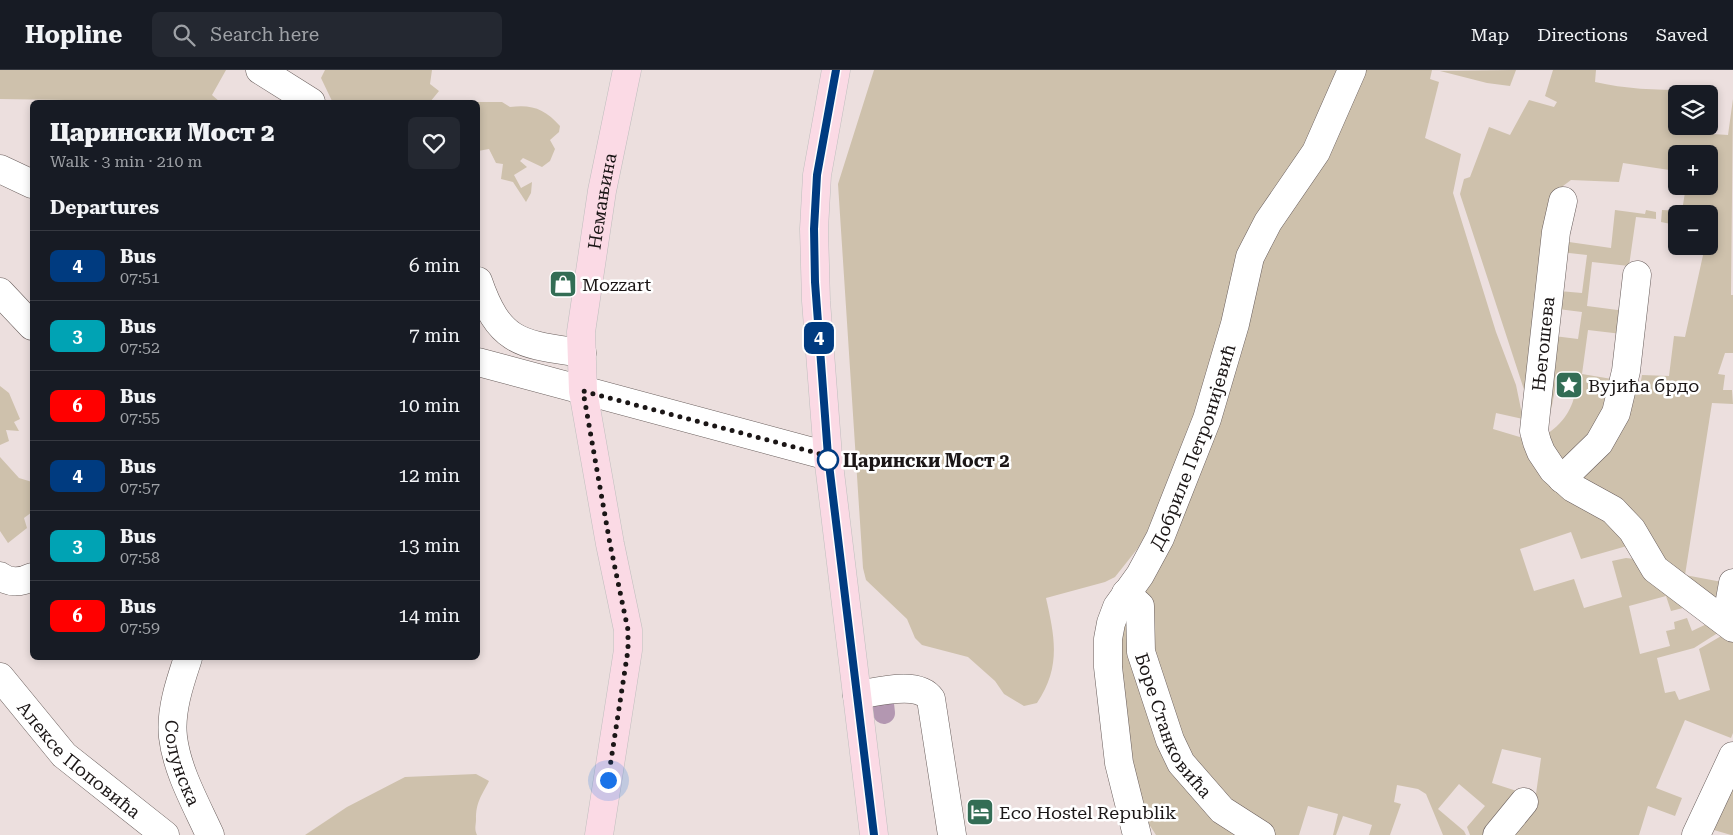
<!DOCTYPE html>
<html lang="en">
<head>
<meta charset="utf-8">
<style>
	:root { --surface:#171b24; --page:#242831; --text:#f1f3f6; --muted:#9ea1a6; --line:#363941 }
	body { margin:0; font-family:"Roboto Serif",serif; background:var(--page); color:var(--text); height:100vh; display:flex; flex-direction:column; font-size:19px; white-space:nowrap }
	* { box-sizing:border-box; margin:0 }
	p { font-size:16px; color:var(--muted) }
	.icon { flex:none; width:28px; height:28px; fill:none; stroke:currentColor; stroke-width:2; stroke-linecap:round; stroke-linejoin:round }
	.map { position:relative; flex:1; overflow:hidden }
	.details { position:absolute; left:30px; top:30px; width:450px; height:560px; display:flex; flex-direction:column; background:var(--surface); border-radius:8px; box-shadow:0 2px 8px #0003 }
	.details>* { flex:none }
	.badge { padding:0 10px; border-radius:8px; font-size:18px; line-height:32px }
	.controls { position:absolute; left:1668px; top:15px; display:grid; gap:10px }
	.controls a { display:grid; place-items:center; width:50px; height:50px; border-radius:8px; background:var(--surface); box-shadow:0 2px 8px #0003; font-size:25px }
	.you { position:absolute; width:25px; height:25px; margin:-12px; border:4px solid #fff; border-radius:50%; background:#1a73e8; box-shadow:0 0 0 8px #1a73e833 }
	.map>.badge { position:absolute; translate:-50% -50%; box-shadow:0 0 0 2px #fff }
	h2 { padding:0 20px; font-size:19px; line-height:45px }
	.round { display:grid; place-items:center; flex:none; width:52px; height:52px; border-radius:8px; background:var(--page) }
	.overview { display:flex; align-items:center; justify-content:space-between; height:85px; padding:0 20px }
	h1 { font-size:24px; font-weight:800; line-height:38px }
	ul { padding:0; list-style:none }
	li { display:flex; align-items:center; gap:15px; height:70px; padding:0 20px; border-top:1px solid var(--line) }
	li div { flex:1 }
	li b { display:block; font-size:19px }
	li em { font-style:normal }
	li .badge { min-width:55px; font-weight:700; text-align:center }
	header { display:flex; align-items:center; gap:30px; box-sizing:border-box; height:70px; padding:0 25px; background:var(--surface); border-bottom:1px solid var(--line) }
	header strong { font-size:24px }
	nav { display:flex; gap:28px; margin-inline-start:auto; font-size:18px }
	.search { width:350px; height:45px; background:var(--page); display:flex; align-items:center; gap:12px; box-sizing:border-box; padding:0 18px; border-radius:8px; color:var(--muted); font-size:19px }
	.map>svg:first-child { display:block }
	.green { fill:#cec1ac }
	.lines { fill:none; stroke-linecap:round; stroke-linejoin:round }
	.canal { stroke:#b397b1; stroke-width:22 }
	.minor-casing { stroke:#695e5c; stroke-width:29 }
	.major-casing { stroke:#bfbebe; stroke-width:29 }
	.minor { stroke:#fff; stroke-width:28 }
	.major { stroke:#fbdae5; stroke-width:28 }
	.line-casing { stroke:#fff; stroke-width:11 }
	.line { stroke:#003b80; stroke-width:8 }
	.walk { stroke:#1b1616; stroke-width:5; stroke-dasharray:0 9 }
	.stop-dot { fill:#fff; stroke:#003b80; stroke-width:2.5 }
	.labels { text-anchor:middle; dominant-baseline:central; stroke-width:5; stroke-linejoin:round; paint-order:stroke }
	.street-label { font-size:18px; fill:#1b1616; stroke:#fff }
	.poi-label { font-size:18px; fill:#1b1616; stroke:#fff; text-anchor:start }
	.stop-label { font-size:18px; font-weight:bold; fill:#1b1616; stroke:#fff; text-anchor:start }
</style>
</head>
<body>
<header>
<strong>Hopline</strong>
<div class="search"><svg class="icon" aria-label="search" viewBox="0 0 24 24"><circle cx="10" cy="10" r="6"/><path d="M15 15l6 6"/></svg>Search here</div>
<nav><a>Map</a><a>Directions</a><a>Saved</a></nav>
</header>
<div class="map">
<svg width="1733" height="765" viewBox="0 0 1733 765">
	<rect width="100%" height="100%" fill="#ecdfde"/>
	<!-- green -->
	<path class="green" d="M 0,0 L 226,0 L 212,25 L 220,32 L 70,32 L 65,30 L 0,29 Z
		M 325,0 L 432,0 L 430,14 L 439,21 L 430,32 L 315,32 L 315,29 L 332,31 L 321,8 Z
		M 874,0 L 1339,0 L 1224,260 L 1164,433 L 1138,478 L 1115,507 L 1105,512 L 1046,528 C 1055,568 1061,597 1037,633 L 1024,636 L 1004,624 L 995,611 L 968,587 L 922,575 L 915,568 L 907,549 L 866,510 L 863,498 L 838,114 Z
		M 1364,0 L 1432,0 L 1430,9 L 1439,12 L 1425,68 L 1461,84 L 1453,123 L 1496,262 L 1516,315 L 1523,349 L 1496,343 L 1493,359 L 1523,368 L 1606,445 L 1627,476 L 1581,489 L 1571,462 L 1520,479 L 1534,521 L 1574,509 L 1584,538 L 1622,527 L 1612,491 L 1626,488 L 1635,489 L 1691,536 L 1671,541 L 1666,526 L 1629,536 L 1640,584 L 1670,576 L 1666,561 L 1675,559 L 1674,552 L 1687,548 L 1692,561 L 1713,551 L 1724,559 L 1694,578 L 1657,588 L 1665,623 L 1675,621 L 1679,630 L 1710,620 L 1699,579 L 1728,562 L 1733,566 L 1733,663 L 1731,668 L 1685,650 L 1656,718 L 1682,728 L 1675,746 L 1648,736 L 1639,765 L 1506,765 L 1536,724 L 1541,688 L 1502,679 L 1492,713 L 1523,723 L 1490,765 L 1470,765 L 1467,757 L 1485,736 L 1459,714 L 1438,739 L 1464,761 L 1466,765 L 1443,765 L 1426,724 L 1418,719 L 1397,715 L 1394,732 L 1401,734 L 1390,765 L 1369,765 L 1372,755 L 1343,746 L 1336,765 L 1333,765 L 1338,744 L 1308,736 L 1299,765 L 1271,765 L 1206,717 L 1168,648 L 1144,534 L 1145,511 L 1263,188 Z
		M 1516,0 L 1510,16 L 1487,13 L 1440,1 Z
		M 1553,0 L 1596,0 L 1595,12 C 1625,19 1655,20 1687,20 L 1686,24 L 1676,24 L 1676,56 L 1682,56 L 1682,62 L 1728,65 L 1733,29 L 1731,225 L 1733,225 L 1733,283 L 1725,283 L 1718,304 L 1725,305 L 1723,320 L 1732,320 L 1733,334 L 1712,333 L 1685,505 L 1722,512 L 1714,535 L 1578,415 L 1640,316 L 1642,305 L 1669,306 L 1674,266 L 1685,267 L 1705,176 L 1709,176 L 1709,144 L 1676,144 L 1676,155 L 1661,152 L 1662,140 L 1682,141 L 1686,116 L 1709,116 L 1709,84 L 1676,84 L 1676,101 L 1623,93 L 1619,112 L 1571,110 L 1563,116 L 1557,127 L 1532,344 L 1460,124 L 1464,109 L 1470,107 L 1489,57 L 1510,65 L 1529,30 L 1554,37 L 1557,32 L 1545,26 Z
		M 476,32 L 502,32 L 510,37 C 532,34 545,39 560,56 L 559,62 L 550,70 L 555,79 L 550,91 L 542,97 L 523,88 L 520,91 L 527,97 L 514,105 L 521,118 L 532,112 L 531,123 L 526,132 L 513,112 L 501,109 L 503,94 L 496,93 L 489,79 L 478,81 Z
		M 1615,140 L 1645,144 L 1646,140 L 1656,142 L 1656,149 L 1636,147 L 1629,196 L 1592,192 L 1587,236 L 1625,241 L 1622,264 L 1588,260 L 1582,304 L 1612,309 L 1609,348 L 1560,394 L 1547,364 C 1566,351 1574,336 1577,313 L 1557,310 L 1551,340 L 1547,341 L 1554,266 L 1578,269 L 1582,242 L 1558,239 L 1559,221 L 1582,223 L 1587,185 L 1560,182 L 1562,171 L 1611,178 Z
		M 0,316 L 9,323 L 20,349 L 14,352 L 19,361 L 6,360 L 9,371 L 0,375 Z
		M 0,387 L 19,408 L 32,412 L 32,442 L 24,448 L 27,458 L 8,473 L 0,461 Z
		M 1125,536 L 1151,631 L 1249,765 L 1156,765 L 1143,745 L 1129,691 L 1115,600 Z
		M 476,704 L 489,711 C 481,727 476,732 476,749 C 476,756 474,758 477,765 L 305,765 L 347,737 L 405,707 Z
		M 1733,704 L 1733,765 L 1731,765 L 1707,758 Z"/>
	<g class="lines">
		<!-- canal -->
		<path class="canal" d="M 883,634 L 884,643"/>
		<!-- minor casing -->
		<g class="minor-casing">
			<g id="minor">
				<path d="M 260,0 L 311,32"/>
				<path d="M 0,99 L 32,114"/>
				<path d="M 1563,131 L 1556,162 L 1536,342 L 1534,361 L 1537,372 L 1541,382 L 1553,400 L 1573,418 L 1613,440 L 1632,460 L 1655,499 L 1733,558"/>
				<path d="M 478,211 C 500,275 522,274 582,283"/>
				<path d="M 0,222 L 32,256"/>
				<path d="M 478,292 L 828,386"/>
				<path d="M 1562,409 L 1599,373 L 1616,343 L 1626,301 L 1637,205"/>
				<path d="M 0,506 C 10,514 22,512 32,507"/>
				<path id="s1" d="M 1126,523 L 1140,536 L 1141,582 L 1170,670 L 1181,693 L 1222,740 L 1261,765"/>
				<path d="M 1726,552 L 1733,513"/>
				<path id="s2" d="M 188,588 C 180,612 170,641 173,667 C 177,701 196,734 210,765"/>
				<path id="s3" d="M 0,607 L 64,685 L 165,765"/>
				<path d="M 857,625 C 877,622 918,610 931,629 L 952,765"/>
				<path id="s4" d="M 1137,765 L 1119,693 L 1108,597 L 1108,569 L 1111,553 L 1117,537 L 1140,505 L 1160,468 L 1207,349 L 1235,254 L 1250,187 L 1268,152 L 1316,82 L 1352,0"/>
				<path d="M 1497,765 L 1524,732"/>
				<path d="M 1696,765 L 1733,686"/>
			</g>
		</g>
		<!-- major casing -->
		<g class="major-casing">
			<g id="major">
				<path d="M 836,0 L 817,105 L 814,159 L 816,231 L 828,386 L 874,765"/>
				<path id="s5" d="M 599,765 L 628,580 L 628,560 L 610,474 L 583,321 L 581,262 L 602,121 L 627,0"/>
			</g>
		</g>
		<!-- minor -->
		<use href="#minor" class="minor"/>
		<!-- major -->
		<use href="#major" class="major"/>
	</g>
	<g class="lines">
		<!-- line casing -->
		<g class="line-casing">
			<path id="line" d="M 836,0 L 817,105 L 814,159 L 815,212 L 828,386 L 874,765"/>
		</g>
		<!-- line -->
		<use href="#line" class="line"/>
		<!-- walk -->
		<path class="walk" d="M 608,710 L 628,580 L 628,560 L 610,474 L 583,321 L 828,386 L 828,390"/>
	</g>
	<!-- icons -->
	<defs>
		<g id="shop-square" transform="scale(1.4375)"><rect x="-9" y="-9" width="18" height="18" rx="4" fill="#336d55" stroke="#fff"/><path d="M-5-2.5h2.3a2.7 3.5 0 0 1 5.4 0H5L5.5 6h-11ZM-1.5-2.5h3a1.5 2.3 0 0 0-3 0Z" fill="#fff"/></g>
		<g id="sight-square" transform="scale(1.4375)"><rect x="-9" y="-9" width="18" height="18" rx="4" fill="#336d55" stroke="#fff"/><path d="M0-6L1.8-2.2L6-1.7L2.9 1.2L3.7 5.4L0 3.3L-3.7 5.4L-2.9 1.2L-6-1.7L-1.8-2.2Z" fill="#fff"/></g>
		<g id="hotel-square" transform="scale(1.4375)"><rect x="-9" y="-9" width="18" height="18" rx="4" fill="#336d55" stroke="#fff"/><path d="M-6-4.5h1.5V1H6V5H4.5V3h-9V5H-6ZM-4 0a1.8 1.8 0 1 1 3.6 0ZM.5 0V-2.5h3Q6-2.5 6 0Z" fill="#fff"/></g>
	</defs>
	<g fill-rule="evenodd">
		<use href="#shop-square" x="563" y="214"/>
		<use href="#sight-square" x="1569" y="315"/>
		<use href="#hotel-square" x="980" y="742"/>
	</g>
	<!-- markers -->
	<circle class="stop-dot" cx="828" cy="390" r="10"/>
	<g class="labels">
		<!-- street labels -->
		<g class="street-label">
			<text stroke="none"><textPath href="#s5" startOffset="642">Немањина</textPath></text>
			<text transform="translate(1543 274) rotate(-84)">Његошева</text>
			<text stroke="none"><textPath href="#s4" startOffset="411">Добриле Петронијевић</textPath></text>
			<text stroke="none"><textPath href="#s1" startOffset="146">Боре Станковића</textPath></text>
			<text stroke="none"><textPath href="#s3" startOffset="115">Алексе Поповића</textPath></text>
			<text stroke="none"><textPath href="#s2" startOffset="108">Солунска</textPath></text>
		</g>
		<!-- poi labels -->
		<g class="poi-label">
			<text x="582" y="214">Mozzart</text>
			<text x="1588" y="315">Вујића брдо</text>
			<text x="999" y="742">Eco Hostel Republik</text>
		</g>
		<!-- stop labels -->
		<g class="stop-label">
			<text x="843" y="390">Царински Мост 2</text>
		</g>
	</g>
</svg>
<div class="controls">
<a><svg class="icon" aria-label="layers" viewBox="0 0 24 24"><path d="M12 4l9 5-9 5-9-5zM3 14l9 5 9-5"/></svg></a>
<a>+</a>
<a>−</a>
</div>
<div class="you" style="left:608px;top:710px"></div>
<b class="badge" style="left:819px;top:268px;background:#003b80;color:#fff">4</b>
<section class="details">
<div class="overview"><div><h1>Царински Мост 2</h1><p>Walk · 3 min · 210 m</p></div><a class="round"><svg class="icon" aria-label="heart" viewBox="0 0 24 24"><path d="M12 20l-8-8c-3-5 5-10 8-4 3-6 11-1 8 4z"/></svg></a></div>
<h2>Departures</h2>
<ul>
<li><span class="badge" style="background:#003b80;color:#fff">4</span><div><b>Bus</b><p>07:51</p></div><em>6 min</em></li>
<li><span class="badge" style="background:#00a3b4;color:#fff">3</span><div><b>Bus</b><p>07:52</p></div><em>7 min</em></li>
<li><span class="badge" style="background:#f00;color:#fff">6</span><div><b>Bus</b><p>07:55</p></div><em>10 min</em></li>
<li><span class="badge" style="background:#003b80;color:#fff">4</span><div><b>Bus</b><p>07:57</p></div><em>12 min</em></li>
<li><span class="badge" style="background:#00a3b4;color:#fff">3</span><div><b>Bus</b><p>07:58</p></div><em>13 min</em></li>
<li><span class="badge" style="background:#f00;color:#fff">6</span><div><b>Bus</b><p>07:59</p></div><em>14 min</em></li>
</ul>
</section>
</div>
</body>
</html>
